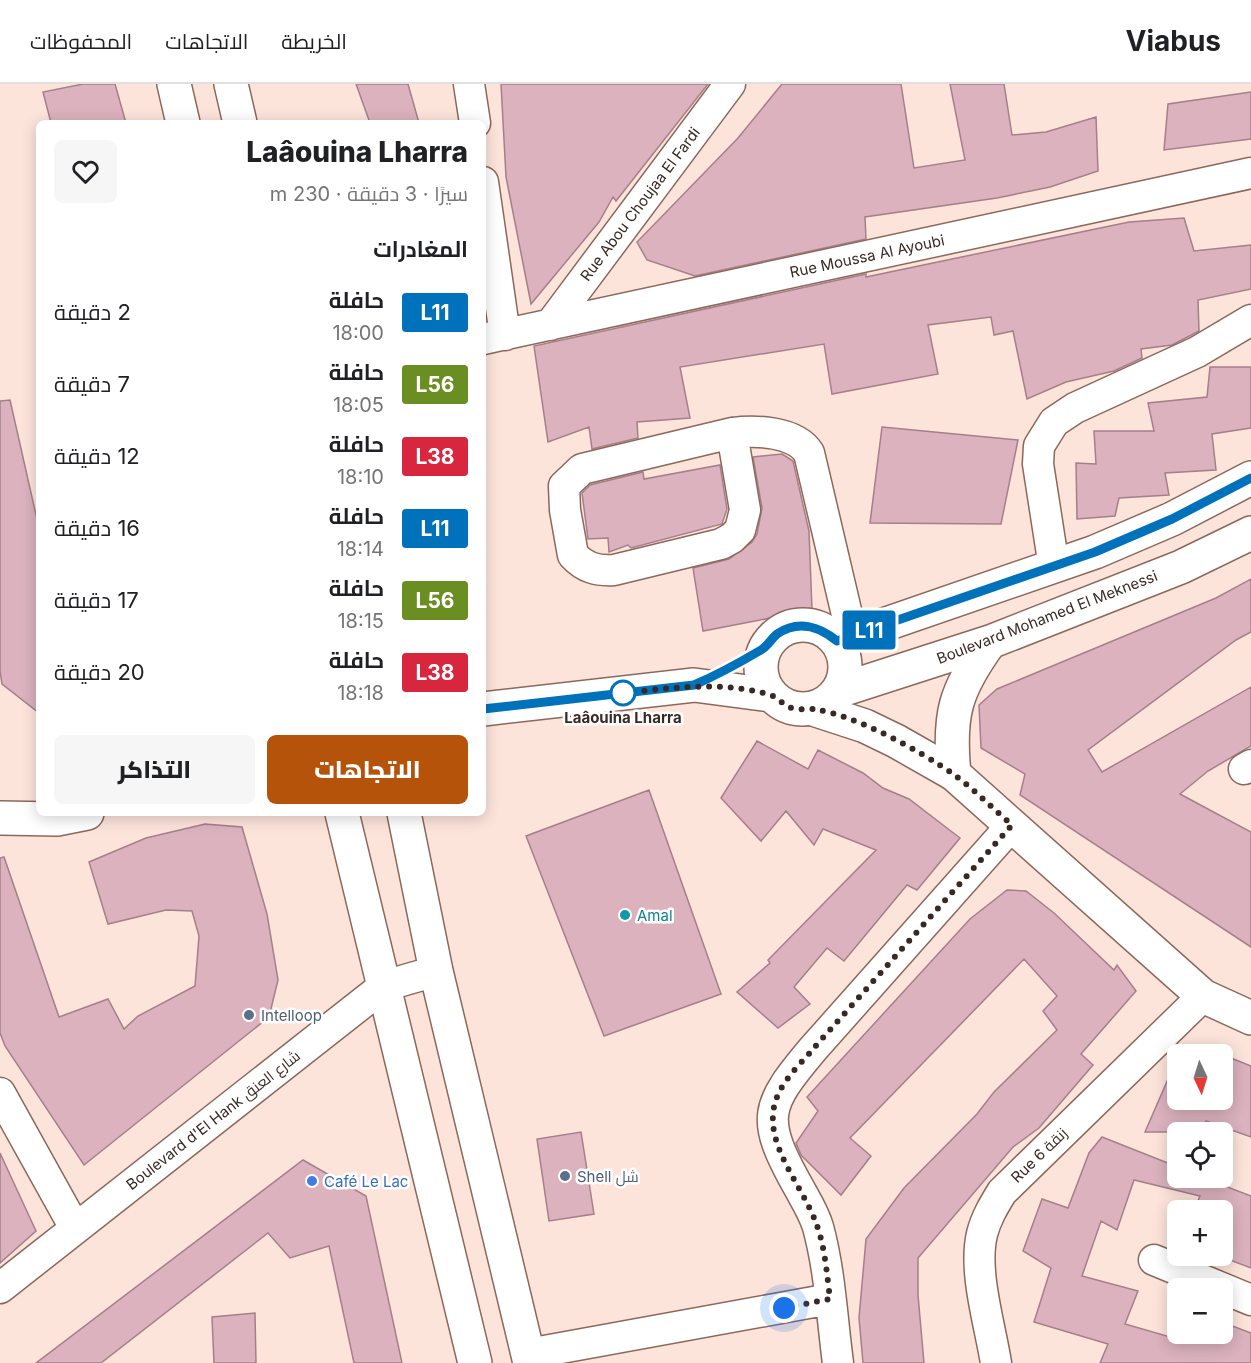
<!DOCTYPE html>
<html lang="ar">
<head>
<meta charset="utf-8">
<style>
	:root { --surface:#fff; --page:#f6f6f6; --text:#202124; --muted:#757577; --line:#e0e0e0; --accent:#b45309 }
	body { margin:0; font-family:Inter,Cairo,sans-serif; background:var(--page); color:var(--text); direction:rtl; height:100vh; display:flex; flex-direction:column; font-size:22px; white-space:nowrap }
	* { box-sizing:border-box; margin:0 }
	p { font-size:20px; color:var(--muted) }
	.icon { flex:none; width:33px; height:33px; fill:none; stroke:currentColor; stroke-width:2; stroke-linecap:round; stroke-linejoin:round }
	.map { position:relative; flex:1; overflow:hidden; direction:ltr }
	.side { position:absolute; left:36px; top:36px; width:450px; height:696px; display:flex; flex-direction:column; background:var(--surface); border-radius:9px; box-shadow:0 3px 15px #0003; direction:rtl }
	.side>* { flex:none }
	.badge { padding:0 12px; border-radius:4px; font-size:21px; line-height:39px }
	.needle { width:39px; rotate:176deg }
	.tools { position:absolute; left:1167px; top:960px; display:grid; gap:12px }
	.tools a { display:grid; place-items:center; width:66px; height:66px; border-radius:9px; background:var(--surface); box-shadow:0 3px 15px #0003; font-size:30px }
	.you { position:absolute; width:30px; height:30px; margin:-15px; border:4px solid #fff; border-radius:50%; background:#1a73e8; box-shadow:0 0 0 9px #1a73e833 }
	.map>.badge { position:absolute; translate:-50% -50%; box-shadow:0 0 0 3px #fff }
	h2 { padding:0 18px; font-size:22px; line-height:54px }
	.round { display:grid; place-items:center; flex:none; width:63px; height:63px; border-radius:9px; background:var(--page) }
	.headline { display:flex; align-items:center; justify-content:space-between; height:102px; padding:0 18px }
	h1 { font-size:28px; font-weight:800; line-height:45px }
	.primary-button { display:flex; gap:12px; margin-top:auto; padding:12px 18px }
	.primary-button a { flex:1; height:69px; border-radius:9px; background:var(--accent); color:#fff; font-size:24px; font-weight:800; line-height:69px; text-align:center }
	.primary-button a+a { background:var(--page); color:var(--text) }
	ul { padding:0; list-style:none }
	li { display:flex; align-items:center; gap:18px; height:72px; padding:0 18px }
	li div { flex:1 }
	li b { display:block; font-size:22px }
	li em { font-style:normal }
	li .badge { min-width:66px; font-weight:700; text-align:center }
	header { display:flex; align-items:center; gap:36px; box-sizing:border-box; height:84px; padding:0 30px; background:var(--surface); border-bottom:2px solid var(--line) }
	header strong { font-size:28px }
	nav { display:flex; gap:33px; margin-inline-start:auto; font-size:21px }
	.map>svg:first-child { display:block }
	.building { fill:#dbb2be; stroke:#a57f8a; stroke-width:1.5 }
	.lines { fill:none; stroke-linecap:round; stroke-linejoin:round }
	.minor-casing { stroke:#8b685b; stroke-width:33 }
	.tertiary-casing { stroke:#8b685b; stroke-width:36 }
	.secondary-casing { stroke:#8b685b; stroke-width:36 }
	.primary-casing { stroke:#8b685b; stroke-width:36 }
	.minor { stroke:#fff; stroke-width:30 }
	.tertiary { stroke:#fff; stroke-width:33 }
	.secondary { stroke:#fff; stroke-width:33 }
	.primary { stroke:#fff; stroke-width:33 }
	.line-casing { stroke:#fff; stroke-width:14 }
	.line { stroke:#0072bc; stroke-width:9 }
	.walk { stroke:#392924; stroke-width:6; stroke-dasharray:0 10.8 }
	.stop-dot { fill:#fff; stroke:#0072bc; stroke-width:3 }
	.culture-dot { fill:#0f9aa8; stroke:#fff; stroke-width:2 }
	.service-dot { fill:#5c6f8a; stroke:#fff; stroke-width:2 }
	.shop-dot { fill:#3f7fe0; stroke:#fff; stroke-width:2 }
	.labels { text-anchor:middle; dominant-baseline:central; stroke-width:5; stroke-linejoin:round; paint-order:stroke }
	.street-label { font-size:15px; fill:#392924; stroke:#fff }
	.stop-label { font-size:15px; font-weight:bold; fill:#392924; stroke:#fff }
	.culture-label { font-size:15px; fill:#0d838f; stroke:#fff; text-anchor:start }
	.service-label { font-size:15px; fill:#4e5e75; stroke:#fff; text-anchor:start }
	.shop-label { font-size:15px; fill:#366cbe; stroke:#fff; text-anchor:start }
</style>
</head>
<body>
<header>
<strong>Viabus</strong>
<nav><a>الخريطة</a><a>الاتجاهات</a><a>المحفوظات</a></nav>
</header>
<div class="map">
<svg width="1251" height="1279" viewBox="0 0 1251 1279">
	<rect width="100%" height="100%" fill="#fde4db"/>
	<!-- building -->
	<path class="building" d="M 83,0 L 115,0 L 126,39 L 51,39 L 43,8 Z
		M 356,0 L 408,0 L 419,39 L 370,39 Z
		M 501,0 L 708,0 L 616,117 L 613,113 L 599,138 L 531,220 L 506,93 Z
		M 782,0 L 901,0 L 914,84 L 965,76 L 950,0 L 1004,0 L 1012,51 L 1046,48 L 1096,33 L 1098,87 L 1050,103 L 997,114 L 865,133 L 866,155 L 695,192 L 647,176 L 637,158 L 738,54 Z
		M 1251,8 L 1251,55 L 1164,66 L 1168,20 Z
		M 1184,134 L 1194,167 L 1251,161 L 1251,205 L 1198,216 L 1199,247 L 1172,261 L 1141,265 L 1142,274 L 1114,287 L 1066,298 L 1027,315 L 1013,247 L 994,251 L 991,233 L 928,241 L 938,290 L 832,310 L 824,260 L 680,283 L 690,334 L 637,338 L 638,354 L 592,365 L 589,343 L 548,358 L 534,262 L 866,190 L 866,193 L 1129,138 Z
		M 1210,283 L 1251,283 L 1251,344 L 1212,350 L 1216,386 L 1165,389 L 1169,411 L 1119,414 L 1115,432 L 1077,435 L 1076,379 L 1096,380 L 1094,347 L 1154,347 L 1148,319 L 1207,313 Z
		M 10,316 L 39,444 L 39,629 L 2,600 L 0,587 L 0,317 Z
		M 882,343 L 1018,356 L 1001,440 L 870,439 Z
		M 782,370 L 793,377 L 809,447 L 812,526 L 703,547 L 693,484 L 729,475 L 752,458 L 757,450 L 762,424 L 753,373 Z
		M 720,381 L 727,425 L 722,440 L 631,464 L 628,461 L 609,468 L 608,454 L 588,455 L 582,409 L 590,401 L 643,388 L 644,395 Z
		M 1251,495 L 1251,548 L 1236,556 L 1088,666 L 1102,688 L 1251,603 L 1251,662 L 1208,687 L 1180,710 L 1251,748 L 1251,863 L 1020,711 L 1025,690 L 981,664 L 979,621 L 997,605 L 1216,514 Z
		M 757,657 L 808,685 L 818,666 L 863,689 L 883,704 L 909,715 L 960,754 L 917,806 L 907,801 L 844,877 L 827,864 L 794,903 L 810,920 L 778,944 L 737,908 L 770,879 L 768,876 L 876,766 L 823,745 L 814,761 L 786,727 L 761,757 L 721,714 Z
		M 649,706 L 721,910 L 604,952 L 526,752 Z
		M 205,740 L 242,743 L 267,830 L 278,896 L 269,933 L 84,1081 L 5,962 L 0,949 L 0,774 L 4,773 L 59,933 L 108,915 L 124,945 L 138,932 L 195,902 L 199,852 L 192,827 L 166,826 L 108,840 L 89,778 L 146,754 Z
		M 1007,806 L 1026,807 L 1054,829 L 1114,886 L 1117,881 L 1136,907 L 1081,970 L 1093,981 L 1039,1044 L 1013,1063 L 918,1174 L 918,1211 L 924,1279 L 863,1279 L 859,1234 L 866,1155 L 904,1104 L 977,1030 L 994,1008 L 1057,946 L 1043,927 L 1057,912 L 1024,875 L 850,1054 L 871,1072 L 841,1111 L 801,1071 L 796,1059 L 818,1027 L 807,1013 L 970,835 Z
		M 1178,972 L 1178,1016 L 1222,1016 L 1222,994 L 1231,974 L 1251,982 L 1251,1053 L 1206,1037 L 1202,1048 L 1145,1048 Z
		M 581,1048 L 594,1130 L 549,1137 L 537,1055 Z
		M 1102,1053 L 1178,1083 L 1178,1094 L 1204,1094 L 1251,1112 L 1251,1184 L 1222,1173 L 1222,1126 L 1194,1126 L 1200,1112 L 1134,1096 L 1117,1146 L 1101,1137 L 1082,1192 L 1138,1207 L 1125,1240 L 1170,1253 L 1173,1250 L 1222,1250 L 1222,1238 L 1251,1249 L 1251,1279 L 1100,1279 L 1108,1260 L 1034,1238 L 1051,1184 L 1023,1167 L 1042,1115 L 1068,1124 L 1089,1069 Z
		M 0,1069 L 36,1147 L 0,1179 Z
		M 303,1076 L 366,1112 L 402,1279 L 354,1279 L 329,1162 L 290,1174 L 268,1149 L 101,1279 L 36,1279 Z
		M 255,1229 L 256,1279 L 214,1279 L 212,1233 Z"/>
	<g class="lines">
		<!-- minor casing -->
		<g class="minor-casing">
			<path id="minor" d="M 469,0 L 475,39
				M 483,98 L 505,251
				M 550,241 L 730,0
				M 483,255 L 1251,89
				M 732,349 L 745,426 L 740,446 L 732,454 L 721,460 L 614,486 C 597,487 585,484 573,471 L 565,426 L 564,402 L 582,385 L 732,349 C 755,346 795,347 809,369 L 852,552
				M 1054,483 L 1038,380 L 1039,362 L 1054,338 L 1075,324 L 1197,268 L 1251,236
				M 1244,685 L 1251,681
				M 0,1009 L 75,1144
				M 1154,1176 L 1251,1216
				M 0,1204 L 384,902 L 436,887
				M 528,1270 L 830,1215
				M 838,1279 C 832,1234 830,1187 818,1143 C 814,1129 805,1115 798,1102 C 760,1034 765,1022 813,965 L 1012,741
				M 996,1279 C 990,1241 973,1187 982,1150 C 986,1134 994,1121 1002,1108 L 1203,912"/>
		</g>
		<!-- tertiary casing -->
		<g class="tertiary-casing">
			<path id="tertiary" d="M 813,625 L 865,642 L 896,657 L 954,690 L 1203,912 L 1251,934"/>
		</g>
		<!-- secondary casing -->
		<g class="secondary-casing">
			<path id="secondary" d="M761 583a42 42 0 1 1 84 0a42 42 0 1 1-84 0Z
				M 837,557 L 1095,468 L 1172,435 L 1251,394
				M 838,607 L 990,558 L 1181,483 L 1251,449
				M 483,625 L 694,601 L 770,611
				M 954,690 C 948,631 955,606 990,558
				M 0,734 L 57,735 L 87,729"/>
		</g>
		<!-- primary casing -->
		<g class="primary-casing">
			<path id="primary" d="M 174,0 L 183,39
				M 231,0 L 240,39
				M 342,729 L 475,1279
				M 404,729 L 436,887 L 530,1279"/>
		</g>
		<!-- minor -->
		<use href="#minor" class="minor"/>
		<!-- tertiary -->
		<use href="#tertiary" class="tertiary"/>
		<!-- secondary -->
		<use href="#secondary" class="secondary"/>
		<!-- primary -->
		<use href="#primary" class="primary"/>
	</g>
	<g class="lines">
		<!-- line casing -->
		<g class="line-casing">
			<path id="line" d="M 483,625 L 694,601 C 717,591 739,579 761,566 C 768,562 771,555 777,550 C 798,536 819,542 837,557 L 1095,468 L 1172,435 L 1251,394"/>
		</g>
		<!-- line -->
		<use href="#line" class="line"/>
		<!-- walk -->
		<path class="walk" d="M 623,609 C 671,604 720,597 768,610 C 778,613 784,623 795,625 C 801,626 808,624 813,625 C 853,630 921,667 953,690 C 974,705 993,725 1012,741 L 813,965 C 804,976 792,987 784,1000 C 751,1048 800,1095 816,1139 C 825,1162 827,1191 830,1215 L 784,1224"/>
	</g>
	<!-- markers -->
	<circle class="stop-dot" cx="623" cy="609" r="12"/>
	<circle class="culture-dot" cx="625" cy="831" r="6"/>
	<g class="service-dot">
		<circle cx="249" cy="931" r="6"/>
		<circle cx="565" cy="1092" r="6"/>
	</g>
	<circle class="shop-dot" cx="312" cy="1097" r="6"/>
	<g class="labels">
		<!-- street labels -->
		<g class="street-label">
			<text transform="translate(640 120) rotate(-53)">Rue Abou Choujaa El Fardi</text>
			<text transform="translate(867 172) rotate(-12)">Rue Moussa Al Ayoubi</text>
			<text transform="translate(1047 533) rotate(-21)">Boulevard Mohamed El Meknessi</text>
			<text transform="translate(213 1036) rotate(-38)">Boulevard d'El Hank شارع العنق</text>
			<text transform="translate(1039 1071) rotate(-44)">Rue 6 زنقة</text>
		</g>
		<!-- stop labels -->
		<g class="stop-label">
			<text x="623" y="633">Laâouina Lharra</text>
		</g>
		<!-- culture labels -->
		<g class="culture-label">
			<text x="637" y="831">Amal</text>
		</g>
		<!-- service labels -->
		<g class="service-label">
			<text x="261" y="931">Intelloop</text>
			<text x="577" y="1092">Shell شل</text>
		</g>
		<!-- shop labels -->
		<g class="shop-label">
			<text x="324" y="1097">Café Le Lac</text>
		</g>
	</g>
</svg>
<div class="tools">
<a><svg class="needle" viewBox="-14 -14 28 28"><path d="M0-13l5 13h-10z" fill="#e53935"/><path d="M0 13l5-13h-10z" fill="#757577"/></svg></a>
<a><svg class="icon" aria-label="locate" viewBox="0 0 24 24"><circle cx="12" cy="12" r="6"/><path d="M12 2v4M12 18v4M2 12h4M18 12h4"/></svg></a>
<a>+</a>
<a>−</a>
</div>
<div class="you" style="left:784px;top:1224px"></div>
<b class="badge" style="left:869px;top:546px;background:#0072bc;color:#fff">L11</b>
<section class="side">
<div class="headline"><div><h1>Laâouina Lharra</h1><p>سيرًا · 3 دقيقة · 230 m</p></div><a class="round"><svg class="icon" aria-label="heart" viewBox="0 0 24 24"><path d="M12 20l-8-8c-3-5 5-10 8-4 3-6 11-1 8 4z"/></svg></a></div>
<h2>المغادرات</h2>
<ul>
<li><span class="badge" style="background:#0072bc;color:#fff">L11</span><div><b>حافلة</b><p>18:00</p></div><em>2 دقيقة</em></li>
<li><span class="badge" style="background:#6b8e23;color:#fff">L56</span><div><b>حافلة</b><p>18:05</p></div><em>7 دقيقة</em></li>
<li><span class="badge" style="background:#d7263d;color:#fff">L38</span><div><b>حافلة</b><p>18:10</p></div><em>12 دقيقة</em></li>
<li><span class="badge" style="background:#0072bc;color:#fff">L11</span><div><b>حافلة</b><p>18:14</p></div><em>16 دقيقة</em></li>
<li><span class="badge" style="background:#6b8e23;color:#fff">L56</span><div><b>حافلة</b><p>18:15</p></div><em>17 دقيقة</em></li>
<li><span class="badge" style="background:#d7263d;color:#fff">L38</span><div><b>حافلة</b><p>18:18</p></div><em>20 دقيقة</em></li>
</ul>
<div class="primary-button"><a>الاتجاهات</a><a>التذاكر</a></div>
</section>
</div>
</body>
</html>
